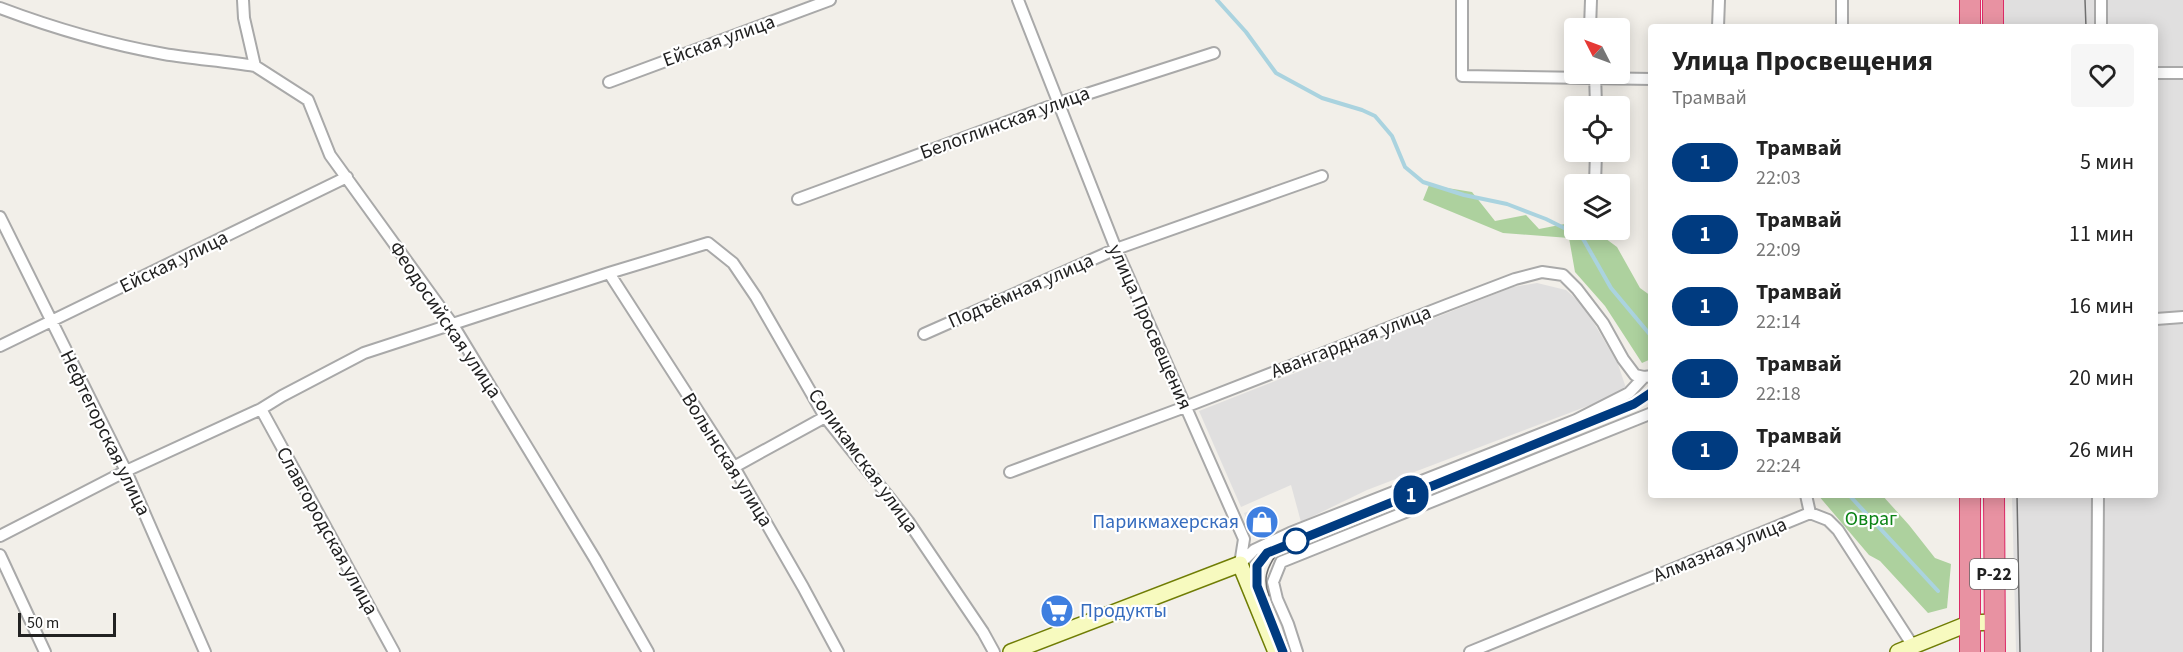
<!DOCTYPE html>
<html lang="ru">
<head>
<meta charset="utf-8">
<style>
	:root { --surface:#fff; --page:#f6f6f6; --text:#222; --muted:#767676 }
	body { margin:0; font-family:"Source Sans 3",sans-serif; background:var(--page); color:var(--text); height:100vh; display:flex; flex-direction:column; font-size:22px; white-space:nowrap }
	* { box-sizing:border-box; margin:0 }
	p { font-size:20px; color:var(--muted) }
	.icon { flex:none; width:33px; height:33px; fill:none; stroke:currentColor; stroke-width:2; stroke-linecap:round; stroke-linejoin:round }
	.map { position:relative; flex:1; overflow:hidden }
	.sheet { position:absolute; left:1648px; top:24px; width:510px; height:474px; display:flex; flex-direction:column; background:var(--surface); border-radius:6px; box-shadow:0 3px 15px #0003 }
	.sheet>* { flex:none }
	.badge { padding:0 12px; border-radius:20px; font-size:21px; line-height:39px }
	.needle { width:39px; rotate:312deg }
	.tools { position:absolute; left:1564px; top:18px; display:grid; gap:12px }
	.tools a { display:grid; place-items:center; width:66px; height:66px; border-radius:6px; background:var(--surface); box-shadow:0 3px 15px #0003; font-size:30px }
	.scale { position:absolute; left:18px; bottom:15px; width:98px; box-sizing:border-box; padding-left:6px; border:3px solid #222; border-top:0; font-size:16px; line-height:21px; white-space:nowrap; color:#222; -webkit-text-stroke:4px #fff; paint-order:stroke }
	.map>.badge { position:absolute; translate:-50% -50%; box-shadow:0 0 0 3px #fff }
	.round { display:grid; place-items:center; flex:none; width:63px; height:63px; border-radius:6px; background:var(--page) }
	.headline { display:flex; align-items:center; justify-content:space-between; height:102px; padding:0 24px }
	h1 { font-size:28px; font-weight:700; line-height:45px }
	ul { padding:0; list-style:none }
	li { display:flex; align-items:center; gap:18px; height:72px; padding:0 24px }
	li div { flex:1 }
	li b { display:block; font-size:22px }
	li em { font-style:normal }
	li .badge { min-width:66px; font-weight:700; text-align:center }
	.map>svg:first-child { display:block }
	.residential { fill:#e0dfdf }
	.forest { fill:#add19e }
	.parking { fill:#e2e2e2 }
	.lines { fill:none; stroke-linecap:round; stroke-linejoin:round }
	.stream { stroke:#aad3df; stroke-width:4 }
	.street-casing { stroke:#a9a9a9; stroke-width:14 }
	.secondary-casing { stroke:#707d05; stroke-width:18 }
	.highway-casing { stroke:#dc2a67; stroke-width:22 }
	.street { stroke:#fff; stroke-width:10 }
	.secondary { stroke:#f7fabf; stroke-width:15 }
	.highway { stroke:#e892a2; stroke-width:20 }
	.tram { stroke:#707070; stroke-width:1.5 }
	.line-casing { stroke:#fff; stroke-width:14 }
	.line { stroke:#003b80; stroke-width:9 }
	.stop-dot { fill:#fff; stroke:#003b80; stroke-width:3 }
	.labels { text-anchor:middle; dominant-baseline:central; stroke-width:4.5; stroke-linejoin:round; paint-order:stroke }
	.shield { fill:#fff; stroke:#646464; stroke-width:1.5 }
	.shield-label { font-size:18px; font-weight:bold; fill:#222 }
	.street-label { font-size:20px; fill:#222; stroke:#fff }
	.park-label { font-size:20px; fill:#0c8416; stroke:#fff }
	.shop-label { font-size:20px; fill:#366cbe; stroke:#fff; text-anchor:end }
</style>
</head>
<body>
<div class="map">
<svg width="2183" height="652" viewBox="0 0 2183 652">
	<rect width="100%" height="100%" fill="#f2efe9"/>
	<!-- residential -->
	<path class="residential" d="M 1998,0 L 2183,0 L 2183,652 L 2016,652 L 2012,495 L 2156,495 L 2156,27 L 1999,27 Z
		M 1537,283 L 1566,290 L 1584,306 L 1618,364 L 1627,391 L 1367,490 L 1301,522 L 1291,485 L 1241,507 L 1199,411 L 1513,287 Z"/>
	<!-- forest -->
	<path class="forest" d="M 1429,185 L 1472,192 L 1495,221 L 1526,215 L 1539,229 L 1575,222 L 1575,230 L 1594,230 L 1617,247 L 1640,288 L 1651,296 L 1651,359 L 1642,363 L 1605,306 L 1575,272 L 1569,238 L 1503,233 L 1423,200 Z
		M 1818,495 L 1882,495 L 1909,525 L 1935,558 L 1951,564 L 1947,608 L 1928,613 L 1880,561 L 1869,555 Z"/>
	<!-- parking -->
	<path class="parking" d="M 1252,510 L 1262,534 L 1254,538 L 1244,513 Z"/>
	<g class="lines">
		<!-- stream -->
		<path class="stream" d="M 1217,0 L 1246,32 L 1276,73 L 1322,98 L 1362,110 L 1375,116 L 1392,136 L 1405,167 L 1423,182 L 1464,195 L 1507,204 L 1546,219 L 1582,237 L 1611,288 L 1652,337
			M 1849,495 L 1938,591"/>
		<!-- street casing -->
		<g class="street-casing">
			<path id="street" d="M 243,0 L 244,18 L 255,66 L 308,100 L 330,155 L 453,325 L 595,559 L 648,652
				M 1018,0 L 1116,249 L 1244,539 L 1240,564
				M 1462,0 L 1462,76 L 1652,79
				M 1842,0 L 1842,27
				M 2101,0 L 2101,27
				M 0,8 C 53,28 108,44 164,54 C 194,59 225,61 255,66
				M 1718,27 L 1719,0
				M 1590,28 L 1591,0
				M 2156,73 L 2183,73
				M 1595,74 L 1596,106
				M 609,82 L 830,0
				M 1595,184 L 1596,152
				M 798,199 L 1059,103 L 1214,53
				M 0,217 L 126,471 L 205,652
				M 609,273 L 734,467 L 803,587 L 838,652
				M 2156,319 L 2183,317
				M 924,334 L 1116,249 L 1322,176
				M 0,346 L 347,177
				M 261,409 L 394,652
				M 734,467 L 825,417
				M 1010,472 L 1185,407 L 1447,305 L 1515,279 L 1542,272 L 1563,275 L 1577,289 L 1603,323 L 1623,359 L 1635,375 L 1644,377 L 1652,376
				M 1806,495 L 1810,513
				M 0,536 L 126,471 L 261,409 L 282,396 L 364,353 L 609,273 L 708,243 L 733,263 L 756,297 L 825,417 L 908,521 L 983,632 L 994,652
				M 0,555 L 45,652
				M 1240,564 L 1254,550 L 1290,533 L 1576,420 L 1629,393 L 1644,377
				M 1297,652 L 1288,624 L 1277,599 L 1273,582 L 1281,562 L 1652,413
				M 1470,652 L 1810,513 L 1828,520 L 1838,530 L 1913,646 L 1912,652
				M 2097,652 L 2098,495"/>
		</g>
		<!-- secondary casing -->
		<g class="secondary-casing">
			<path id="secondary" d="M 1011,652 L 1240,564 L 1276,652
				M 1898,652 L 1970,623 L 1994,622"/>
		</g>
		<!-- highway casing -->
		<g class="highway-casing">
			<path id="highway" d="M 1970,0 L 1970,27
				M 1993,0 L 1993,27
				M 1970,495 L 1970,652
				M 1994,495 L 1995,652"/>
		</g>
		<!-- street -->
		<use href="#street" class="street"/>
		<!-- secondary -->
		<use href="#secondary" class="secondary"/>
		<!-- highway -->
		<use href="#highway" class="highway"/>
		<!-- tram -->
		<path class="tram" d="M 2085,0 L 2086,27
			M 2017,495 L 2020,652
			M 1269,596 C 1263,580 1266,569 1276,555
			M 1283,652 L 1257,586 L 1257,566 L 1267,553 L 1634,404 L 1652,392"/>
	</g>
	<g class="lines">
		<!-- line casing -->
		<g class="line-casing">
			<path id="line" d="M 1283,652 L 1257,586 L 1257,566 L 1267,553 L 1634,404 L 1652,392"/>
		</g>
		<!-- line -->
		<use href="#line" class="line"/>
	</g>
	<!-- icons -->
	<defs>
		<g id="shop-disc" transform="scale(1.725)"><circle r="9.5" fill="#3f7fe0" stroke="#fff"/><path d="M-5-2.5h2.3a2.7 3.5 0 0 1 5.4 0H5L5.5 6h-11ZM-1.5-2.5h3a1.5 2.3 0 0 0-3 0Z" fill="#fff"/></g>
		<g id="supermarket-disc" transform="scale(1.725)"><circle r="9.5" fill="#3f7fe0" stroke="#fff"/><path d="M-6-5.5h2.5l.6 2H6L4.5 2H-2.5L-4.4-4H-6ZM-1.5 3.2a1.3 1.3 0 1 0 .1 0ZM3 3.2a1.3 1.3 0 1 0 .1 0Z" fill="#fff"/></g>
	</defs>
	<g fill-rule="evenodd">
		<use href="#shop-disc" x="1262" y="522"/>
		<use href="#supermarket-disc" x="1057" y="611"/>
	</g>
	<!-- markers -->
	<circle class="stop-dot" cx="1296" cy="541" r="12"/>
	<g class="labels">
		<!-- shield labels -->
		<rect class="shield" x="1970" y="559" width="48" height="30" rx="4.5"/>
		<g class="shield-label">
			<text x="1994" y="574">Р-22</text>
		</g>
		<!-- street labels -->
		<g class="street-label">
			<text transform="translate(719 41) rotate(-20)">Ейская улица</text>
			<text transform="translate(1005 123) rotate(-20)">Белоглинская улица</text>
			<text transform="translate(174 262) rotate(-26)">Ейская улица</text>
			<text transform="translate(1021 291) rotate(-24)">Подъёмная улица</text>
			<text transform="translate(445 320) rotate(56)">Феодосийская улица</text>
			<text transform="translate(1150 327) rotate(66)">улица Просвещения</text>
			<text transform="translate(1351 342) rotate(-21)">Авангардная улица</text>
			<text transform="translate(105 433) rotate(64)">Нефтегорская улица</text>
			<text transform="translate(727 460) rotate(58)">Волынская улица</text>
			<text transform="translate(863 461) rotate(54)">Соликамская улица</text>
			<text transform="translate(327 531) rotate(61)">Славгородская улица</text>
			<text transform="translate(1720 550) rotate(-22)">Алмазная улица</text>
		</g>
		<!-- park labels -->
		<g class="park-label">
			<text x="1871" y="519">Овраг</text>
		</g>
		<!-- shop labels -->
		<g class="shop-label">
			<text x="1239" y="522">Парикмахерская</text>
			<text x="1080" y="611" text-anchor="start">Продукты</text>
		</g>
	</g>
</svg>
<div class="tools">
<a><svg class="needle" viewBox="-14 -14 28 28"><path d="M0-13l5 13h-10z" fill="#e53935"/><path d="M0 13l5-13h-10z" fill="#767676"/></svg></a>
<a><svg class="icon" aria-label="locate" viewBox="0 0 24 24"><circle cx="12" cy="12" r="6"/><path d="M12 2v4M12 18v4M2 12h4M18 12h4"/></svg></a>
<a><svg class="icon" aria-label="layers" viewBox="0 0 24 24"><path d="M12 4l9 5-9 5-9-5zM3 14l9 5 9-5"/></svg></a>
</div>
<div class="scale">50 m</div>
<b class="badge" style="left:1411px;top:495px;background:#003b80;color:#fff">1</b>
<section class="sheet">
<div class="headline"><div><h1>Улица Просвещения</h1><p>Трамвай</p></div><a class="round"><svg class="icon" aria-label="heart" viewBox="0 0 24 24"><path d="M12 20l-8-8c-3-5 5-10 8-4 3-6 11-1 8 4z"/></svg></a></div>
<ul>
<li><span class="badge" style="background:#003b80;color:#fff">1</span><div><b>Трамвай</b><p>22:03</p></div><em>5 мин</em></li>
<li><span class="badge" style="background:#003b80;color:#fff">1</span><div><b>Трамвай</b><p>22:09</p></div><em>11 мин</em></li>
<li><span class="badge" style="background:#003b80;color:#fff">1</span><div><b>Трамвай</b><p>22:14</p></div><em>16 мин</em></li>
<li><span class="badge" style="background:#003b80;color:#fff">1</span><div><b>Трамвай</b><p>22:18</p></div><em>20 мин</em></li>
<li><span class="badge" style="background:#003b80;color:#fff">1</span><div><b>Трамвай</b><p>22:24</p></div><em>26 мин</em></li>
</ul>
</section>
</div>
</body>
</html>
